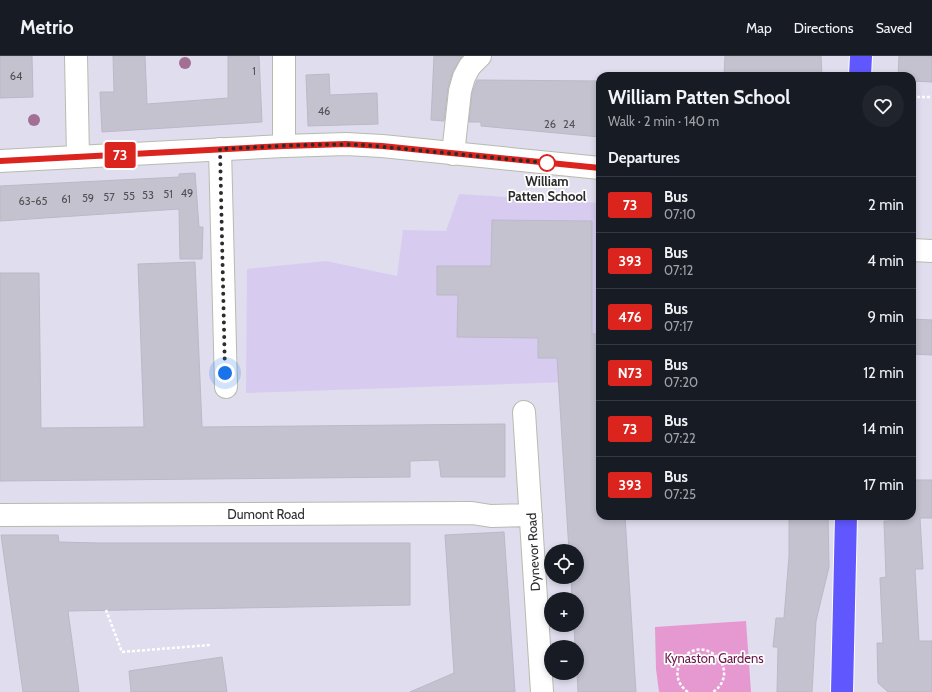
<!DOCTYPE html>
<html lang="en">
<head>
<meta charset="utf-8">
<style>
	:root { --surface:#171b24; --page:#20242c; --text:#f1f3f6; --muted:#9ea1a6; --line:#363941 }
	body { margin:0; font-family:Cabin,sans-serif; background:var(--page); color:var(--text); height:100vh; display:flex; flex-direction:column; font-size:15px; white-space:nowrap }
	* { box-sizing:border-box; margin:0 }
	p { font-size:13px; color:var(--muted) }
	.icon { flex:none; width:22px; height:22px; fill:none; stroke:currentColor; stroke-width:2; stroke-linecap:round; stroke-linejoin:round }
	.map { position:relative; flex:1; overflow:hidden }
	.sheet { position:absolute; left:596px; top:16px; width:320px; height:448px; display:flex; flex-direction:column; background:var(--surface); border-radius:12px; box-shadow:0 2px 6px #0003 }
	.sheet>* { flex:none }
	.badge { padding:0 8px; border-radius:3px; font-size:14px; line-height:26px }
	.tools { position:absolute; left:544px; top:488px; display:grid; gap:8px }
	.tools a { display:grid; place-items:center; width:40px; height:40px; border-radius:50%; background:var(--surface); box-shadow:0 2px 6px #0003; font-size:20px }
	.you { position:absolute; width:20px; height:20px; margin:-10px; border:3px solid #fff; border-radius:50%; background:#1a73e8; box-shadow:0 0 0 6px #1a73e833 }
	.map>.badge { position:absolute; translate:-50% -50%; box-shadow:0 0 0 2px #fff }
	h2 { padding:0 12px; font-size:15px; line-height:36px }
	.round { display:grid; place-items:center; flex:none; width:42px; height:42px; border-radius:21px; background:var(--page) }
	.head { display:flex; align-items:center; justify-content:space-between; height:68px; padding:0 12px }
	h1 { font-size:19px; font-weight:700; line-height:30px }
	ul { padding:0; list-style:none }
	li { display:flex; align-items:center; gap:12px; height:56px; padding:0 12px; border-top:1px solid var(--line) }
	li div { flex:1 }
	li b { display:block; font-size:15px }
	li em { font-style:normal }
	li .badge { min-width:44px; font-weight:700; text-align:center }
	header { display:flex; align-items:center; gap:24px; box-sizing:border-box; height:56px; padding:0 20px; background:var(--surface); border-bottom:1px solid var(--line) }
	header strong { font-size:19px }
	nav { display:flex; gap:22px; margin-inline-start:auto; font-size:14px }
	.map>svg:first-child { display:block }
	.education { fill:#d7ccf0 }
	.green { fill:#e698d0 }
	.building { fill:#c5c2d0; stroke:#bcb7c9 }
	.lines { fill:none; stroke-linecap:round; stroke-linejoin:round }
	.street-casing { stroke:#b6bcad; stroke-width:24 }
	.secondary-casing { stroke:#b6bcad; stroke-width:24 }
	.highway-casing { stroke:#fff; stroke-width:24 }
	.path { stroke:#fff; stroke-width:2.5; stroke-dasharray:3 2; stroke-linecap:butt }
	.street { stroke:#fff; stroke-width:22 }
	.secondary { stroke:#fff; stroke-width:22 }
	.highway { stroke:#6057ff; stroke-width:22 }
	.tree { fill:#a17094 }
	.line-casing { stroke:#fff; stroke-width:9 }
	.line { stroke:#dc241f; stroke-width:6 }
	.walk { stroke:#2c2c2c; stroke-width:4; stroke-dasharray:0 7.2 }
	.stop-dot { fill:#fff; stroke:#dc241f; stroke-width:2 }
	.labels { text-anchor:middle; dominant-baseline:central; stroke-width:3.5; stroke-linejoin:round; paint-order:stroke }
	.number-label { font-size:11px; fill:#525255 }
	.stop-label { font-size:13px; font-weight:bold; fill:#2c2c2c; stroke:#fff }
	.street-label { font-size:13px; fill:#2c2c2c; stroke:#fff }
	.park-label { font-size:13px; fill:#6d174a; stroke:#fff }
</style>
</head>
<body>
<header>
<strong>Metrio</strong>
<nav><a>Map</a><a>Directions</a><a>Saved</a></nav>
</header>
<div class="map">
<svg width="932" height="636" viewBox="0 0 932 636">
	<rect width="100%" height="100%" fill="#e0ddee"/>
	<!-- education -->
	<path class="education" d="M 459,138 L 600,147 L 600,325 L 246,337 L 247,213 L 326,205 L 397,220 L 403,174 L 446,175 Z"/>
	<!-- green -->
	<path class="green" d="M 746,565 L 751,636 L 659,636 L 656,613 L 655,571 Z"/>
	<!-- building -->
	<path class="building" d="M 0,0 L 32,0 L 33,41 L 0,42 Z
		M 113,0 L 145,0 L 147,48 L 228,42 L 228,0 L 259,0 L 262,66 L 102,76 L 100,36 L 114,36 Z
		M 434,0 L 462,0 L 453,15 L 448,32 L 444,65 L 431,64 Z
		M 725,0 L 821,0 L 822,20 L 724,20 Z
		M 899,0 L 932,0 L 932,26 L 912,25 L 912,20 L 898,20 Z
		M 329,18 L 330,39 L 377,37 L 378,68 L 308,70 L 306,19 Z
		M 477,24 L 600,25 L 600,81 L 481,70 L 481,66 L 469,66 L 472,37 Z
		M 195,117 L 199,171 L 203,171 L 202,203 L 180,203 L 179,153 L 0,165 L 0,130 L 179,121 L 179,118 Z
		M 492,164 L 592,165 L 592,278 L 600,278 L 600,460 L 625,460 L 636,636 L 578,636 L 577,617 L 577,591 L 575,591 L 574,569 L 577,569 L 577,543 L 572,543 L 571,521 L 577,521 L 577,495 L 569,495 L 557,302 L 538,302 L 538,282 L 457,281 L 458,239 L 437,239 L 437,210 L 491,210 Z
		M 195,206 L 202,371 L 505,368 L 505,421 L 441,421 L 439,404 L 410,405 L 410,421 L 0,425 L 0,217 L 39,217 L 41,372 L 144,371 L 138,208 Z
		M 912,263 L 932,264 L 932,299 L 912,298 Z
		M 912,424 L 932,424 L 932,462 L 920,462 L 923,513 L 915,513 L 919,585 L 932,585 L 932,636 L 888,636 L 878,627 L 877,587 L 883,587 L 880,522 L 886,521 L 884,465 L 890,465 L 890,460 L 912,460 Z
		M 789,460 L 828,460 L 829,511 L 816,565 L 812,636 L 777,636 L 778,591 L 773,591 L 776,562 L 784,562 L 789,500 Z
		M 504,476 L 515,636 L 410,636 L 454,617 L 445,479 Z
		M 1,479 L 58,479 L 59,486 L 99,487 L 410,487 L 410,549 L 68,555 L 79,636 L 23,636 Z
		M 222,601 L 227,636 L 131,636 L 129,615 Z"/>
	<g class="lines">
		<!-- street casing -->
		<g class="street-casing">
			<path id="street" d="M 76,0 L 78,101
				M 284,90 L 284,0
				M 220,93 L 226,331
				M 453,98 L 460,35 L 464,21 L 470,10 L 480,0
				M 912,194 L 932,195
				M 524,356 L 542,636
				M 0,459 L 472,457 L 491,460 L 531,459"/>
		</g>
		<!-- secondary casing -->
		<g class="secondary-casing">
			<path id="secondary" d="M 0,105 L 284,90 L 346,88 L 382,90 L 600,112"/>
		</g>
		<!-- highway casing -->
		<g class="highway-casing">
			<path id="highway" d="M 860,20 L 861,0
				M 842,636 L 846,460"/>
		</g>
		<!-- path -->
		<path class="path" d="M 912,41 L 932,41
			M 106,554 L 122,596 L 210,589
			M 688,636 C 663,619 687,582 712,597 C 719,601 723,607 724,615 C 725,623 720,632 713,636"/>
		<!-- street -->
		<use href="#street" class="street"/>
		<!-- secondary -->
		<use href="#secondary" class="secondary"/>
		<!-- highway -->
		<use href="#highway" class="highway"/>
	</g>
	<!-- trees -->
	<g class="tree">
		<circle cx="185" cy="7" r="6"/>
		<circle cx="34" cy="64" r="6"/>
	</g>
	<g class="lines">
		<!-- line casing -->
		<g class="line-casing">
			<path id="line" d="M 0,105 L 284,90 L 346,88 L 382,90 L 600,112"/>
		</g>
		<!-- line -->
		<use href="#line" class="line"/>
		<!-- walk -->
		<path class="walk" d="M 225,317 L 220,93 C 268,91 316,87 365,89 L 547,107"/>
	</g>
	<!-- markers -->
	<circle class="stop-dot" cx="547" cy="107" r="8"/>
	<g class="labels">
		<!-- number labels -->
		<g class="number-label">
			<text x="254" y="15">1</text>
			<text x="16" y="20">64</text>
			<text x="324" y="55">46</text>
			<text x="550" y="68">26</text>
			<text x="569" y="68">24</text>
			<text x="187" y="137">49</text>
			<text x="168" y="138">51</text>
			<text x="148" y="139">53</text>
			<text x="129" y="140">55</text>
			<text x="109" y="141">57</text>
			<text x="88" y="142">59</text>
			<text x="66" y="143">61</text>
			<text x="33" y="145">63-65</text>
		</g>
		<!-- stop labels -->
		<g class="stop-label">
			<text x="547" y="125">William<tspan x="547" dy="15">Patten School</tspan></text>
		</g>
		<!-- street labels -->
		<g class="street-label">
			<text x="266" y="458">Dumont Road</text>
			<text transform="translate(533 496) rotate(-93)">Dynevor Road</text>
		</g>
		<!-- park labels -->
		<g class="park-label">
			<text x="714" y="602">Kynaston Gardens</text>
		</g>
	</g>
</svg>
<div class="tools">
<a><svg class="icon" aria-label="locate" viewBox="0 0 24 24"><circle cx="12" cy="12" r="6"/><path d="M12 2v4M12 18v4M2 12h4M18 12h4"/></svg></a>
<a>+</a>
<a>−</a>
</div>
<div class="you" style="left:225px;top:317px"></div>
<b class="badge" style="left:120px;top:99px;background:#dc241f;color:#fff">73</b>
<section class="sheet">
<div class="head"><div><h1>William Patten School</h1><p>Walk · 2 min · 140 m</p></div><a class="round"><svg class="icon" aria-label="heart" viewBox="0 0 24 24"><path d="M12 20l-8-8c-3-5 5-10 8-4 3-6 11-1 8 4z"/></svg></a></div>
<h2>Departures</h2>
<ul>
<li><span class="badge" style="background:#dc241f;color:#fff">73</span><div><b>Bus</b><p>07:10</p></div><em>2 min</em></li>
<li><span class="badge" style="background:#dc241f;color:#fff">393</span><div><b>Bus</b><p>07:12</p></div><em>4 min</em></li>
<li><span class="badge" style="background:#dc241f;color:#fff">476</span><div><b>Bus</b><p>07:17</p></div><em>9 min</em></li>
<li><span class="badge" style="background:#dc241f;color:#fff">N73</span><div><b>Bus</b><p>07:20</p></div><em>12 min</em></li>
<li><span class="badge" style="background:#dc241f;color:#fff">73</span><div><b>Bus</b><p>07:22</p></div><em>14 min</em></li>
<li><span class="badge" style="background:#dc241f;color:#fff">393</span><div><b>Bus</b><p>07:25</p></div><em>17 min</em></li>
</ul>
</section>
</div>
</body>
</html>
